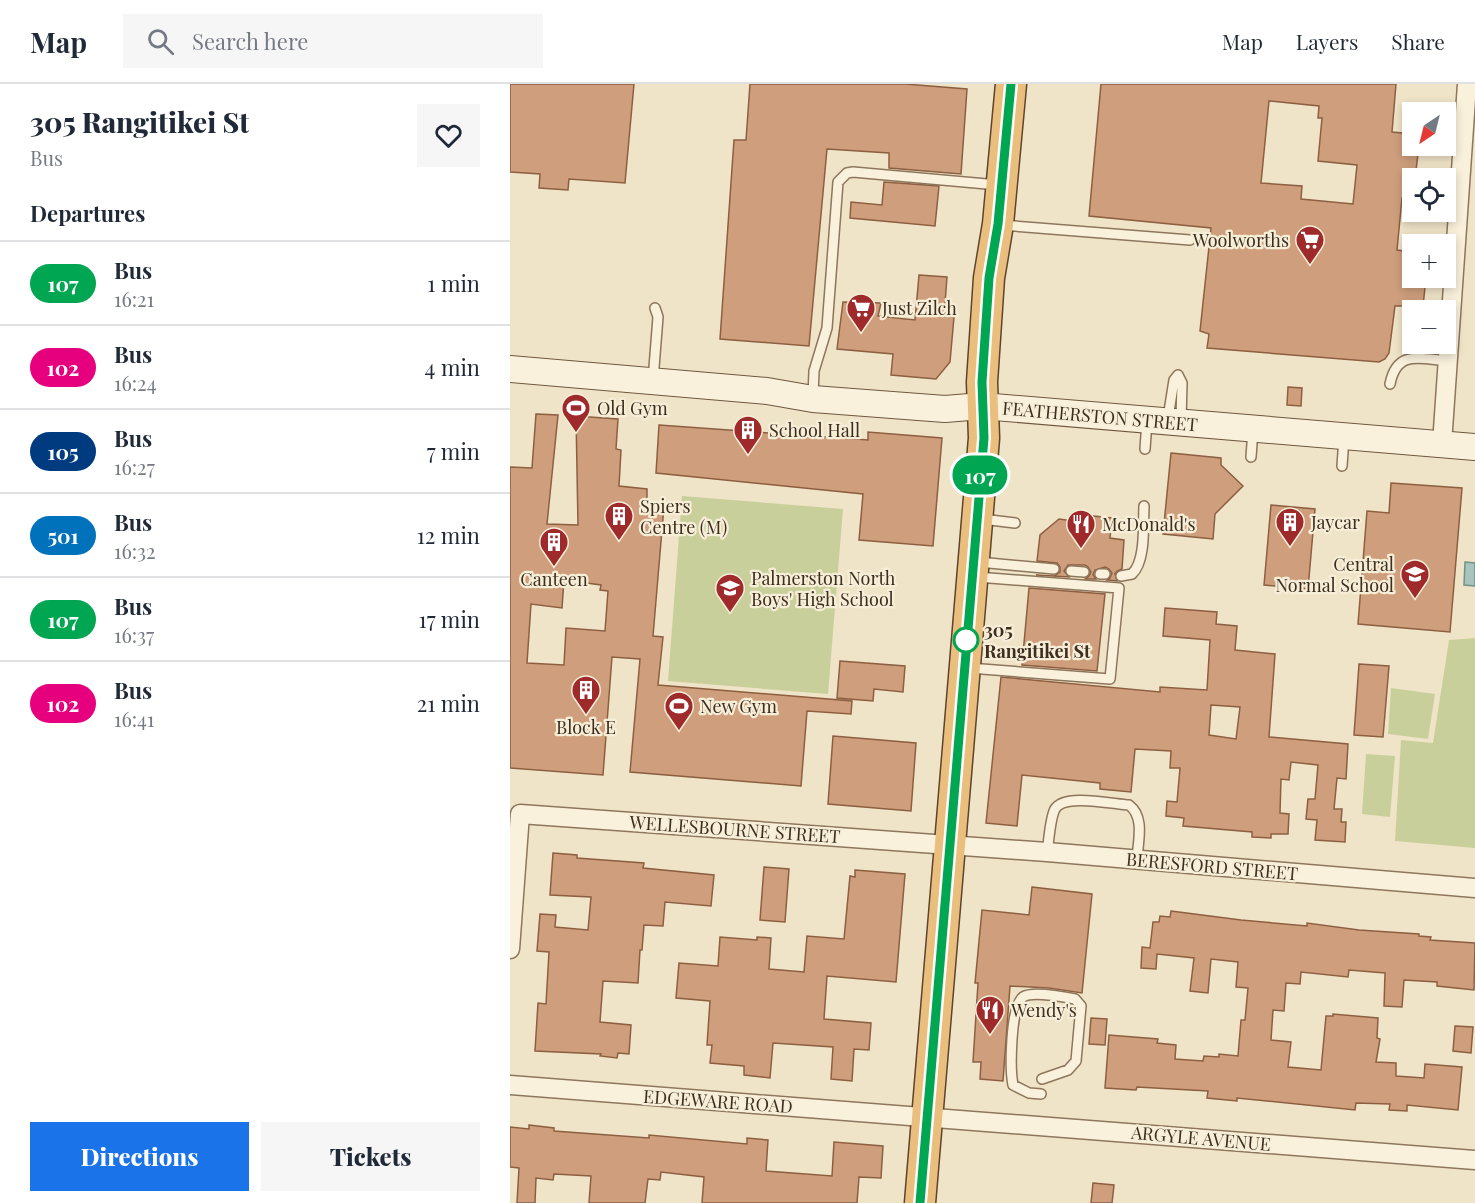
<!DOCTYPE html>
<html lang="en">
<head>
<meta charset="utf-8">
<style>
	:root { --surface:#fff; --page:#f6f6f7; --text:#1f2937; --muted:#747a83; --line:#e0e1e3; --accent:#1a73e8 }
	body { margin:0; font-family:"Playfair Display",serif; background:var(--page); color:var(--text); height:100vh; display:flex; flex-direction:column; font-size:22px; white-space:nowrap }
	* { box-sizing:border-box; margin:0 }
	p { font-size:20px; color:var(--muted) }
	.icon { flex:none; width:33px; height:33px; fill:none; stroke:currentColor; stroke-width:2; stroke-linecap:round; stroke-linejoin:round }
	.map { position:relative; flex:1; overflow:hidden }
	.details { display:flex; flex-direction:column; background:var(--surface); width:510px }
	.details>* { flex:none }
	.badge { padding:0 12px; border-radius:20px; font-size:21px; line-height:39px }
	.needle { width:39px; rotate:215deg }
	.tools { position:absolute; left:892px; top:18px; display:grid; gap:12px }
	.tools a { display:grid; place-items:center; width:54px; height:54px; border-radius:0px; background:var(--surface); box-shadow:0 3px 9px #0003; font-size:30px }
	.map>.badge { position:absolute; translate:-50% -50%; box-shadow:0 0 0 3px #fff }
	h2 { padding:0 30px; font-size:22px; line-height:54px }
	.round { display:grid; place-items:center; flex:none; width:63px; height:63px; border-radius:0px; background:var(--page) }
	.head { display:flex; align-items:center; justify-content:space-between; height:102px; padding:0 30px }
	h1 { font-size:28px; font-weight:800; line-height:45px }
	.primary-button { display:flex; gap:12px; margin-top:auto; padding:12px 30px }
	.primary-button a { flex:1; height:69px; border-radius:0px; background:var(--accent); color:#fff; font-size:24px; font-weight:800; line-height:69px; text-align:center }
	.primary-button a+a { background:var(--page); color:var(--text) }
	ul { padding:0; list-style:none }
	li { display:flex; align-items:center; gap:18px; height:84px; padding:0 30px; border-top:2px solid var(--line) }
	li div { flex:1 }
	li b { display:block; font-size:22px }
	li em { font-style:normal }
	li .badge { min-width:66px; font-weight:700; text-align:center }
	header { display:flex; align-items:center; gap:36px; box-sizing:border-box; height:84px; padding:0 30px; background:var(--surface); border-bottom:2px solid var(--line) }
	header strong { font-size:28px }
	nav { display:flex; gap:33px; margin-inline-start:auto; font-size:21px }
	.search { width:420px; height:54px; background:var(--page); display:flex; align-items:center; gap:15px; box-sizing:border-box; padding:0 21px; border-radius:0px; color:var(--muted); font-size:22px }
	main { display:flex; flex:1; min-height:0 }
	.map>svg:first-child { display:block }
	.green { fill:#c9cf9b }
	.water { fill:#a9c4bc; stroke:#6f938a; stroke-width:1.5 }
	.building { fill:#cf9f7d; stroke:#8d5f41; stroke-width:1.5; fill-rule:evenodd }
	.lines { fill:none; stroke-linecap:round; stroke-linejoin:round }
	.service-casing { stroke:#8d765c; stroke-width:12 }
	.minor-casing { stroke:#8d765c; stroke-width:21 }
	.secondary-casing { stroke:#6f573f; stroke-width:28 }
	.trunk-casing { stroke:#5b4430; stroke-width:33 }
	.service { stroke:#faf1dc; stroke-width:9 }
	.minor { stroke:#faf1dc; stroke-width:18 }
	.secondary { stroke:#faf1dc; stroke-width:26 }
	.trunk { stroke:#eabe7c; stroke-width:30 }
	.line-casing { stroke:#fff; stroke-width:14 }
	.line { stroke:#00a651; stroke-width:9 }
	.stop-dot { fill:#fff; stroke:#00a651; stroke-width:3 }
	.labels { text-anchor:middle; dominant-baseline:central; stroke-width:4.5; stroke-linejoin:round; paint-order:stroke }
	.poi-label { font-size:18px; fill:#3d2e20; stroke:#f7eed8; text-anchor:start }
	.street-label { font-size:18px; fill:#3d2e20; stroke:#f7eed8 }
	.stop-label { font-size:18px; font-weight:bold; fill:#3d2e20; stroke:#f7eed8; text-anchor:start }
</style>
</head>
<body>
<header>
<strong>Map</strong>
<div class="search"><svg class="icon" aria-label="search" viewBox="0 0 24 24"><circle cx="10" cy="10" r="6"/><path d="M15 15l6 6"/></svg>Search here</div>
<nav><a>Map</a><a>Layers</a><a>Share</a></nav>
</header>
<main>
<section class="details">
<div class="head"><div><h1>305 Rangitikei St</h1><p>Bus</p></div><a class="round"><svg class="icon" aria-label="heart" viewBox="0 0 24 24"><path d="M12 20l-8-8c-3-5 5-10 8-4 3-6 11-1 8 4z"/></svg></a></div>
<h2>Departures</h2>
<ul>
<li><span class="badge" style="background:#00a651;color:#fff">107</span><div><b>Bus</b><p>16:21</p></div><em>1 min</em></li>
<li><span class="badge" style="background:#e6007e;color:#fff">102</span><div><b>Bus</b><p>16:24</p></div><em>4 min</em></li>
<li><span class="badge" style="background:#003b80;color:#fff">105</span><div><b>Bus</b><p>16:27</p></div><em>7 min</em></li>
<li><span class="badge" style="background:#0072bc;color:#fff">501</span><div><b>Bus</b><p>16:32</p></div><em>12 min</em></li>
<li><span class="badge" style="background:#00a651;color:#fff">107</span><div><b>Bus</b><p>16:37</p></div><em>17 min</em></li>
<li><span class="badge" style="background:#e6007e;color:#fff">102</span><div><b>Bus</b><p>16:41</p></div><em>21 min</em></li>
</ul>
<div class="primary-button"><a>Directions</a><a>Tickets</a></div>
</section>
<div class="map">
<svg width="965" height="1119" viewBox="0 0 965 1119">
	<rect width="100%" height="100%" fill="#f0e4c8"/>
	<!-- green -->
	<path class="green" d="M 172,412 L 333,425 L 318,610 L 158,597 Z
		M 965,554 L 965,764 L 885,757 L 891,656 L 923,659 L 939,556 Z
		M 881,604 L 925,610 L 918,655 L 878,650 Z
		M 856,670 L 885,672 L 880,733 L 852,730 Z"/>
	<!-- water -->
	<path class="water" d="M 955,478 L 965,479 L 965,502 L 954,501 Z"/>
	<!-- building -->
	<path class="building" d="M 0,0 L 124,0 L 115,99 L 59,95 L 58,106 L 29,104 L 30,90 L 0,88 Z
		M 240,0 L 395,0 L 457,5 L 451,90 L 379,84 L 379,69 L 317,65 L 299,262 L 210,255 L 224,56 L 236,56 Z
		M 591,0 L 886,0 L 882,48 L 903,50 L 903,62 L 909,62 L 905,94 L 903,94 L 903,115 L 892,114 L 887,166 L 903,168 L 903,194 L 916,194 L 913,222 L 885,222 L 879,269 L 875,275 L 869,278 L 697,264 L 699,250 L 690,247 L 701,144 L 579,132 ZM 759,17 L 809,22 L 808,34 L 812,34 L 808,77 L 847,81 L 843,120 L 791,115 L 792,102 L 751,99 Z
		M 374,98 L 429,102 L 425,142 L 340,134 L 341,118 L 372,121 Z
		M 409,191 L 437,193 L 434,232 L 444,233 L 440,278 L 426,295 L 381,291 L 383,270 L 327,265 L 333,218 L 371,219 L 368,232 L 405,236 Z
		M 778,303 L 792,304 L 791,322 L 777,321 Z
		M 26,330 L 48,331 L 37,440 L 68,441 L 66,332 L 108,335 L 106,365 L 111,366 L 109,402 L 137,405 L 137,421 L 154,422 L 143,552 L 153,553 L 148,601 L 342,617 L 341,630 L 297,627 L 291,702 L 120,688 L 130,575 L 102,573 L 93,691 L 0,684 L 0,383 L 22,384 ZM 54,496 L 91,501 L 90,506 L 98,507 L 95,547 L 56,544 L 54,581 L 17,579 L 21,520 L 52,524 Z
		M 149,341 L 358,356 L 358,348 L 432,354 L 423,462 L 349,456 L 353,410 L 146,389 Z
		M 661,369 L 711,374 L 711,381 L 733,402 L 705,430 L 703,455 L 653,450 Z
		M 881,399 L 952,404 L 940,548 L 848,540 L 857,427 L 879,429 Z
		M 761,421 L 805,425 L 798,505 L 754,501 Z
		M 564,430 L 602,434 L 600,454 L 614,456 L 612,485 L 607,487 L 605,490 L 607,497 L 597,496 L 600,494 L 602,489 L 599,485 L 595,483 L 585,486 L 583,491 L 586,495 L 575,495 L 579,492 L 581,488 L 578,483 L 575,481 L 558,481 L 554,487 L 559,493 L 526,491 L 544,492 L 550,488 L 550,483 L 547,479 L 527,477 L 530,451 L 549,435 L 563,437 Z
		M 519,504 L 595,510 L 587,587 L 512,581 Z
		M 655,524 L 707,528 L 706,540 L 727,542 L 725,566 L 765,570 L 759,653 L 838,660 L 836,695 L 827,694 L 824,725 L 832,725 L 831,738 L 836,738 L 835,758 L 805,756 L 807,736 L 796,735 L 798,715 L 805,715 L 808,681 L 781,678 L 779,696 L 771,695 L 770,729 L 779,730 L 778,750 L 761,750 L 761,754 L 742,753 L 742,748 L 673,742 L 674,734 L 656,732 L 657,717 L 667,718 L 670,684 L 660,684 L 661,667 L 625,665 L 621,708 L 590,705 L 590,699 L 512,691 L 507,742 L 476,739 L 491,593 L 650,608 L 650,603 L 697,606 L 700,556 L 653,552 ZM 701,621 L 730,623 L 726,655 L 699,651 Z
		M 330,577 L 395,582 L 393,608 L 364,605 L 363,617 L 327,614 Z
		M 849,580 L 879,582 L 873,653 L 844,651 Z
		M 323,652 L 406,659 L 401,727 L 318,720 Z
		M 43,769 L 67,771 L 67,774 L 134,779 L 133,784 L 204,791 L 201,822 L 155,818 L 153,842 L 134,841 L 132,866 L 130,866 L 128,899 L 93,897 L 90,938 L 121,941 L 119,970 L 108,969 L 107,974 L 90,972 L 91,970 L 25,967 L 28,919 L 36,920 L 39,868 L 27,867 L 30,830 L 46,831 L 45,843 L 78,846 L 81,813 L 40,811 Z
		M 254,783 L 279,785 L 275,838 L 250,836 Z
		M 345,786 L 395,790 L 386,898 L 317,892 L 314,935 L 361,939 L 359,966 L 344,965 L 342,997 L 321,995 L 323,963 L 263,959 L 260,994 L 234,991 L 234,982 L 200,979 L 202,961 L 197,961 L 200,917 L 166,914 L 169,879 L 208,882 L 210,853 L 247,856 L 247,853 L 261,854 L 259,885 L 294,888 L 297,852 L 334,855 L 340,792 L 345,793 Z
		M 522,803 L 582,810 L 572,909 L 539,904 L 500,902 L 493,997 L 470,995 L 471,978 L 463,978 L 468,899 L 465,899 L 472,826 L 519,831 Z
		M 661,827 L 731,836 L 797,842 L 797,839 L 849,846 L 909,850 L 909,852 L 921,853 L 920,856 L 965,859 L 964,906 L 927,902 L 927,898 L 894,896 L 892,923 L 874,922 L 875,889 L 839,886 L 838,893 L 791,888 L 790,900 L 776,899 L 774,927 L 763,926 L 761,956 L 781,958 L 778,983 L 811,986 L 816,932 L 823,932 L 823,930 L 868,934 L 867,954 L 870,955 L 866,978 L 886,979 L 886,992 L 914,994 L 915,980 L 952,983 L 948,1026 L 897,1021 L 897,1027 L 879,1026 L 880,1020 L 846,1019 L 845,1026 L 727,1014 L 727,1017 L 697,1014 L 698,1007 L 627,1003 L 626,1006 L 595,1004 L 599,951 L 648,955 L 647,959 L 666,961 L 665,975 L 693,977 L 694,972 L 709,973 L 709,970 L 728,972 L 731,936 L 735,936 L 738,904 L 726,903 L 728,878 L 701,875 L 698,909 L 680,907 L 684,874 L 647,870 L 646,885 L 631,884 L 632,863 L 640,864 L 643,838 L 649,838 L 650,832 L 660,833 Z
		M 581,934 L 597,935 L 595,961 L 579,960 Z
		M 945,942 L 963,943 L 961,969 L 943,967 Z
		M 19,1041 L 44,1044 L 44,1047 L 139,1054 L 139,1051 L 237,1060 L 237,1054 L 258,1056 L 256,1087 L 322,1092 L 324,1058 L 373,1062 L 371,1094 L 349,1093 L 347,1119 L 192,1119 L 194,1093 L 151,1088 L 150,1096 L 138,1095 L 135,1119 L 79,1119 L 81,1092 L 44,1090 L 43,1096 L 26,1094 L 25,1119 L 7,1119 L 9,1084 L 0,1083 L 0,1043 L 19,1045 Z
		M 583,1099 L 604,1101 L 602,1119 L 581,1119 Z"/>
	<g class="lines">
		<!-- service casing -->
		<g class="service-casing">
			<path id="service" d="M 491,141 L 680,156
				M 668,291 L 672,299 L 671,336
				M 143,296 L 148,233 L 145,224
				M 880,300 C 887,265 910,275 939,277
				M 303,312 L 304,287 L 317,244 L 328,98 L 337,89 L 343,88 L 488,101
				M 658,334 L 664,296 L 668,291
				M 635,365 L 637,337
				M 741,373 L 743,346
				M 832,382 L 834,354
				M 472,435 L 505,439
				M 468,478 L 544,485
				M 561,487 L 574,488
				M 590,490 L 595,490
				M 611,492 L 622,490 C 636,477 633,441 634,422
				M 459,584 L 600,595 L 609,504 L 467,493
				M 537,768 C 539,757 540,734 545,725 C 554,709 602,720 619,721 C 635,733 628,757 627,775
				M 531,1010 L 519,1009 L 503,1001 C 500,986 500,923 513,913 C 522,907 555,913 565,915 L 571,922 L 566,977 L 558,986 L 532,995"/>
		</g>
		<!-- minor casing -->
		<g class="minor-casing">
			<path id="minor" d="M 932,360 L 957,0
				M 0,865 L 10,730 L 537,768 L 965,804
				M 0,1001 L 965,1076"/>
		</g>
		<!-- secondary casing -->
		<g class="secondary-casing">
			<path id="secondary" d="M 0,285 L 257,307 L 303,315 L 435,325 L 472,322 L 965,363"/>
		</g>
		<!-- trunk casing -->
		<g class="trunk-casing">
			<path id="trunk" d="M 410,1119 L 474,354 L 472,298 L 479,194 L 488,140 L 501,0"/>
		</g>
		<!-- service -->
		<use href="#service" class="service"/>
		<!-- minor -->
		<use href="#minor" class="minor"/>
		<!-- secondary -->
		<use href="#secondary" class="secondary"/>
		<!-- trunk -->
		<use href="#trunk" class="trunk"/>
	</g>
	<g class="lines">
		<!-- line casing -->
		<g class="line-casing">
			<path id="line" d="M 410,1119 L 474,354 L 472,298 L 479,194 L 488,140 L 501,0"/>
		</g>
		<!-- line -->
		<use href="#line" class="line"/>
	</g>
	<!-- icons -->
	<defs>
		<g id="supermarket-pin" transform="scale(1.5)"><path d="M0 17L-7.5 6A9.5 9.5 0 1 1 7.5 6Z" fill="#9e2a2b" stroke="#f7eed8"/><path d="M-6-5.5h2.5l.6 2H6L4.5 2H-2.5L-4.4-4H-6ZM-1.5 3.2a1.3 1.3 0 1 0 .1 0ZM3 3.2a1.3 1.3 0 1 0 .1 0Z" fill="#fff"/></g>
		<g id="stadium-pin" transform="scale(1.5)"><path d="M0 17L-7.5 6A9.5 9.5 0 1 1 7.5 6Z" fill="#9e2a2b" stroke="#f7eed8"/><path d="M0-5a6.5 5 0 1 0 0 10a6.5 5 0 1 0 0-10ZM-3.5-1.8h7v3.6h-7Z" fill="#fff"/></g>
		<g id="building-pin" transform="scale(1.5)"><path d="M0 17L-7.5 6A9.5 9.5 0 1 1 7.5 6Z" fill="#9e2a2b" stroke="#f7eed8"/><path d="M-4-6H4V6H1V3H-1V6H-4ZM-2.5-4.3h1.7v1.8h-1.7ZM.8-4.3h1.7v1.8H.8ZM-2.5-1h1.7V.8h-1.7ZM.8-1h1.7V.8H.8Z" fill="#fff"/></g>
		<g id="restaurant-pin" transform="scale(1.5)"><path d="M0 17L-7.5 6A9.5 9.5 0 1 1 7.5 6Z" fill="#9e2a2b" stroke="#f7eed8"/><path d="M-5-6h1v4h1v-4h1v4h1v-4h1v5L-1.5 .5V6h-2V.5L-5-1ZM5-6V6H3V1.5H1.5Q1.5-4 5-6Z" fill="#fff"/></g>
		<g id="school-pin" transform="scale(1.5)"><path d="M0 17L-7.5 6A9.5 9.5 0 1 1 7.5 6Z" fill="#9e2a2b" stroke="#f7eed8"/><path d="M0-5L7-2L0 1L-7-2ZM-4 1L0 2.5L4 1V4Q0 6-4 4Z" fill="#fff"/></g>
	</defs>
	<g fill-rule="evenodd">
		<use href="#supermarket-pin" x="800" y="156"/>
		<use href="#supermarket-pin" x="351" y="224"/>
		<use href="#stadium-pin" x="66" y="324"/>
		<use href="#building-pin" x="238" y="346"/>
		<use href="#building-pin" x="109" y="432"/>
		<use href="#building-pin" x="780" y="438"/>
		<use href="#restaurant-pin" x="571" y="440"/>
		<use href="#building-pin" x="44" y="458"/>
		<use href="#school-pin" x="905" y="490"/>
		<use href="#school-pin" x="220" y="504"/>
		<use href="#building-pin" x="76" y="606"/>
		<use href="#stadium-pin" x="169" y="622"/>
		<use href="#restaurant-pin" x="480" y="926"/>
	</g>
	<!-- markers -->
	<circle class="stop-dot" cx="456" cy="556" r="12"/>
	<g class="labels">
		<!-- poi labels -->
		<g class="poi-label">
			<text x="779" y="156" text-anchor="end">Woolworths</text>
			<text x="372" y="224">Just Zilch</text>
			<text x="87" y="324">Old Gym</text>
			<text x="259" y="346">School Hall</text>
			<text x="130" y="422">Spiers<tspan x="130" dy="21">Centre (M)</tspan></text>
			<text x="801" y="438">Jaycar</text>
			<text x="592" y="440">McDonald's</text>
			<text x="884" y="480" text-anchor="end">Central<tspan x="884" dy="21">Normal School</tspan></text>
			<text x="241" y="494">Palmerston North<tspan x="241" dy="21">Boys' High School</tspan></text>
			<text x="44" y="495" text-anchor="middle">Canteen</text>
			<text x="190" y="622">New Gym</text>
			<text x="76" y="643" text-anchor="middle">Block E</text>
			<text x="501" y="926">Wendy's</text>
		</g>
		<!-- street labels -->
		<g class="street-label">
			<text transform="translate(590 332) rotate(5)">FEATHERSTON STREET</text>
			<text transform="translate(225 745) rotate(4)">WELLESBOURNE STREET</text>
			<text transform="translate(702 782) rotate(5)">BERESFORD STREET</text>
			<text transform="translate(208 1017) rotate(4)">EDGEWARE ROAD</text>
			<text transform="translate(691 1054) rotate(5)">ARGYLE AVENUE</text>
		</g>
		<!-- stop labels -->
		<g class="stop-label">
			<text x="474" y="546">305<tspan x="474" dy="21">Rangitikei St</tspan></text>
		</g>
	</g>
</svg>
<div class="tools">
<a><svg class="needle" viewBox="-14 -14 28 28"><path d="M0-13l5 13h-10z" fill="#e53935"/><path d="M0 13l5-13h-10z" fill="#747a83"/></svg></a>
<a><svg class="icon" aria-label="locate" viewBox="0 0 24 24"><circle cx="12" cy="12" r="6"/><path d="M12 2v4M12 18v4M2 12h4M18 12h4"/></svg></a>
<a>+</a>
<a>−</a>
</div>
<b class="badge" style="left:470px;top:391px;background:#00a651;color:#fff">107</b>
</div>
</main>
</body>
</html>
